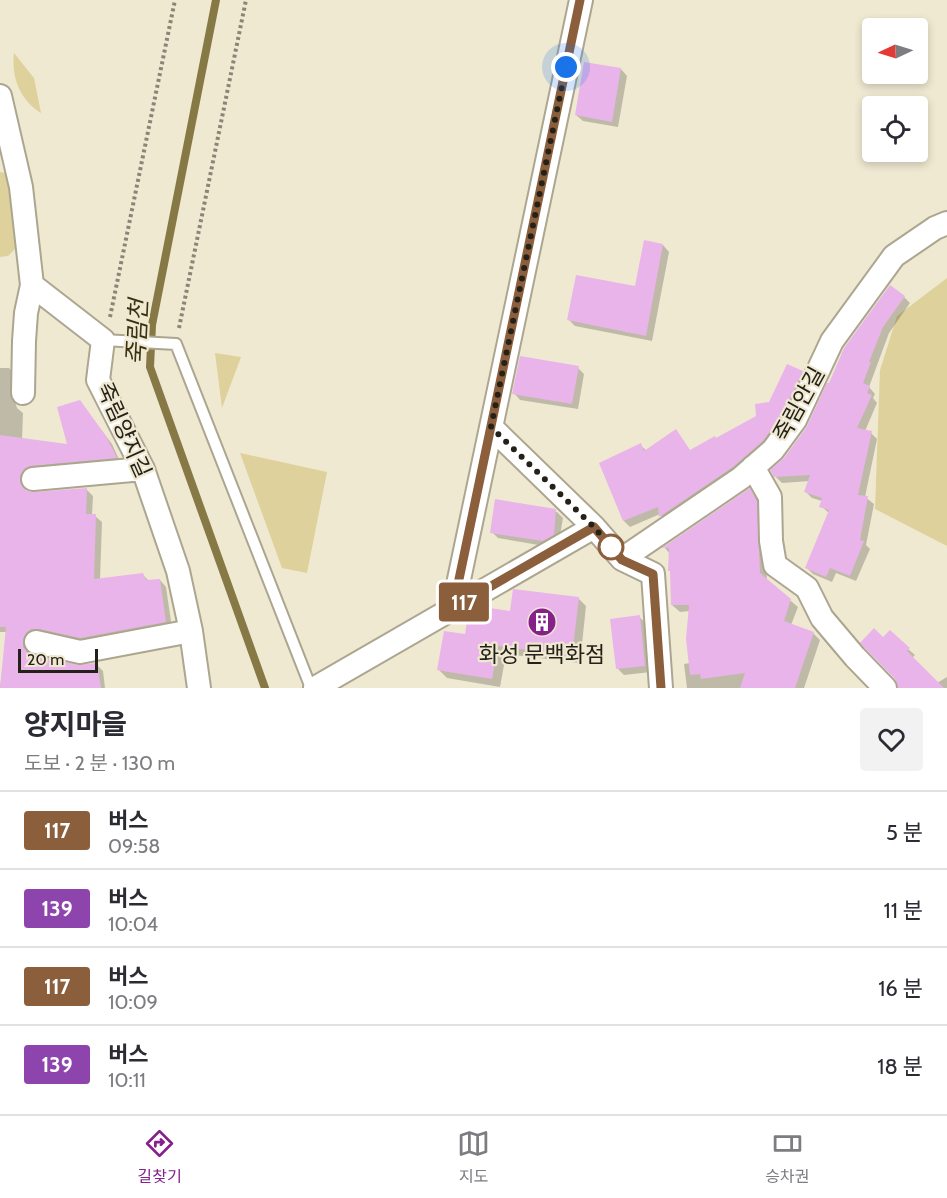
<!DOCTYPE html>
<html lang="ko">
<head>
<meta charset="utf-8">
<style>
	:root { --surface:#fff; --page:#f2f2f3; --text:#2b2b33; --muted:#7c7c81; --line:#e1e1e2; --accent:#86218a }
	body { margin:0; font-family:Cabin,"Noto Sans KR",sans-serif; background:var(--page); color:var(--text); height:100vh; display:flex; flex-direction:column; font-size:22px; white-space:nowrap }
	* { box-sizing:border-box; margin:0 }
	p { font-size:20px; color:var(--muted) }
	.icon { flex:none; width:33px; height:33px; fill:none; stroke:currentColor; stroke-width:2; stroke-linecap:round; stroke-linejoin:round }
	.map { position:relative; height:688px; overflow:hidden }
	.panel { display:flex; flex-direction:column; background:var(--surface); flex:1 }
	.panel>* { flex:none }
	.badge { padding:0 12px; border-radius:4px; font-size:21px; line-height:39px }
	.needle { width:39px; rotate:266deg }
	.tools { position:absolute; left:862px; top:18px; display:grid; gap:12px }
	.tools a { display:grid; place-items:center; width:66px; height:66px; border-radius:6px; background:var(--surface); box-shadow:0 3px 9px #0003; font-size:30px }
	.scale { position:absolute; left:18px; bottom:15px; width:80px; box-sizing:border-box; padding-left:6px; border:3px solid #242119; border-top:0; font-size:16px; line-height:21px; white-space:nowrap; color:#242119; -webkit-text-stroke:4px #efe9d2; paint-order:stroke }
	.you { position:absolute; width:30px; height:30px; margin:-15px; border:4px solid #fff; border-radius:50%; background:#1a73e8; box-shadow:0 0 0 9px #1a73e833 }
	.map>.badge { position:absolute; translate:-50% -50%; box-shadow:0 0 0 3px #fff }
	.round { display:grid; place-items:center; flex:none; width:63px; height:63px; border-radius:6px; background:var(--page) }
	.head { display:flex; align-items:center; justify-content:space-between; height:102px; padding:0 24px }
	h1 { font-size:28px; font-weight:700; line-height:45px }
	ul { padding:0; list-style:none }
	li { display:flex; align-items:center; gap:18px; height:78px; padding:0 24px; border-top:2px solid var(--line) }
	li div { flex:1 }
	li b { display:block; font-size:22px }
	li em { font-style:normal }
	li .badge { min-width:66px; font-weight:700; text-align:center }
	.tabs { display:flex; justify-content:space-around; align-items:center; height:84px; border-top:2px solid var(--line); background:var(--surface); font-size:16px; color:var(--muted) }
	.tabs a { display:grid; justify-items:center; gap:3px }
	.tabs .current { color:var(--accent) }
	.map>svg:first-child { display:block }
	.green { fill:#dfd19c }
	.shadow { fill:#0003 }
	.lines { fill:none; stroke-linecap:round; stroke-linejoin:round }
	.stream { stroke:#877945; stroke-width:8 }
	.building { fill:#e9b4e9 }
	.lane-casing { stroke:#aca690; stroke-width:14 }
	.street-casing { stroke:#aca690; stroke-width:26 }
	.path { stroke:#8a8576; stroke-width:4; stroke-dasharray:3 3; stroke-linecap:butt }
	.lane { stroke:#fff; stroke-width:10 }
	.street { stroke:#fff; stroke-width:22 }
	.line-casing { stroke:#fff; stroke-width:14 }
	.line { stroke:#8b5e3c; stroke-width:9 }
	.walk { stroke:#242119; stroke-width:6; stroke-dasharray:0 10.8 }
	.stop-dot { fill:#fff; stroke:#8b5e3c; stroke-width:3 }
	.labels { text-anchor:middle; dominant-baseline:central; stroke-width:4.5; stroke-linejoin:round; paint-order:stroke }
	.street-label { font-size:22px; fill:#242119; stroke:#efe9d2 }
	.poi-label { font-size:22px; fill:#242119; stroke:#efe9d2 }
	.water-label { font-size:24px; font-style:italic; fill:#3a3111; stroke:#efe9d2 }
</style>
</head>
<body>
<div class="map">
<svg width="947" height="688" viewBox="0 0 947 688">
	<rect width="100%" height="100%" fill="#efe9d2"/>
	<!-- green -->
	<path class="green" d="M 14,53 L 34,78 L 41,113 C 20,100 11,77 14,53 Z
		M 0,172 L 6,173 L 20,219 L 18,246 L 8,256 L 0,257 Z
		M 947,278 L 947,546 L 875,509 L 880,370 L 897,316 Z
		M 215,353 L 241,357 L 222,408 Z
		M 240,453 L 327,472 L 307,573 L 282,568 Z"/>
	<!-- shadow -->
	<path class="shadow" d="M 621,69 L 627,76 L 618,127 L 583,121 L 576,115 Z
		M 663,245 L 669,252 L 652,341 L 575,326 L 569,320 L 636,288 Z
		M 904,297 L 910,303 L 889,333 L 869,387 L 875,394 L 873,398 L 877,403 L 865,431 L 871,433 L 877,439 L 865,497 L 874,504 L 866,545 L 870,549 L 856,581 L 836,573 L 832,582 L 813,574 L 807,568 L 829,513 L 821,506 L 822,501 L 812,498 L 806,492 L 810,481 L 782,483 L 775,476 L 785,459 Z
		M 0,368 L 9,368 L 16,375 L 15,401 L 17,408 L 23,413 L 22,440 L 69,445 L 80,402 L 112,444 L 121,464 L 27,479 L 25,488 L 27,493 L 86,489 L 93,496 L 92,515 L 95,516 L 102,522 L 100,580 L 142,574 L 149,581 L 160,580 L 166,587 L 172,628 L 88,644 L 29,647 L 29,654 L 77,667 L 96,664 L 103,671 L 105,688 L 0,688 L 7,632 L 0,632 Z
		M 578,368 L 584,374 L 578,409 L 520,400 L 514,393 Z
		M 802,372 L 808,378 L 769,447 L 666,522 L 660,514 L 630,527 L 624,521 L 601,464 L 640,445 L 647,451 L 691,451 L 758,417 Z
		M 749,490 L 756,497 L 763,509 L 767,581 L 798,607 L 791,625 L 813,633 L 820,640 L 804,688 L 687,688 L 684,664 L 690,663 L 690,611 L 680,612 L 672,605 L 670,554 L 665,548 Z
		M 497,501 L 557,512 L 563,518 L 559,541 L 550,547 L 498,538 L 492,532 Z
		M 578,598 L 586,606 L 580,663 L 506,654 L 500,687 L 447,678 L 439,670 L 482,617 Z
		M 639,617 L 646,623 L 651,672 L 624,675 L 618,669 Z
		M 883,639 L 908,649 L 915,655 L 912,658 L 937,683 L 947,677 L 947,688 L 900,688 Z"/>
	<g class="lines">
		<!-- stream -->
		<path class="stream" d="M 216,0 L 152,325 L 150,367 L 265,688"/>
	</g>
	<!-- building -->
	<path class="building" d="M 584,62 L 621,68 L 612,122 L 575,115 Z
		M 644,240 L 663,244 L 646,336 L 567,320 L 576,275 L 635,286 Z
		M 890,285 L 905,296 L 883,327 L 869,362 L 871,362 L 863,383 L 870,386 L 867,393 L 872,395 L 857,428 L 872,431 L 858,495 L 868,496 L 860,540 L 864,541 L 850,576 L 830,568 L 826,577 L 805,568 L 829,510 L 819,507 L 822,498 L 804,492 L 810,475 L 774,477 L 770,470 L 784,458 L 806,428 L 827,383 L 829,383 L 844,348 Z
		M 520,356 L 579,366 L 572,404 L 512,394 Z
		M 787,364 L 803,371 L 783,413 L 763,441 L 733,467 L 659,517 L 658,507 L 623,521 L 599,463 L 641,443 L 644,451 L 676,429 L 690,450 L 715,436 L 716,438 L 756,416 L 755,404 L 769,402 Z
		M 80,400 L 106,436 L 117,458 L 31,466 L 25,468 L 21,474 L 20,481 L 22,486 L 27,491 L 34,492 L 87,488 L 86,514 L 96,514 L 94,579 L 143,573 L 146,580 L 160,579 L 166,622 L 80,638 L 39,629 L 31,629 L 26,633 L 23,640 L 23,647 L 27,652 L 77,665 L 97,663 L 101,688 L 0,688 L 6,627 L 0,627 L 0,435 L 67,444 L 57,407 Z
		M 750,488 L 757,501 L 760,573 L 791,599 L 784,621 L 814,632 L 795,688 L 740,688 L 745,673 L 701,679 L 700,674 L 690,675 L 686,639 L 689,605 L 671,605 L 670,571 L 668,571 L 669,548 L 662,548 Z
		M 495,499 L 556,509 L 554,535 L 543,541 L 490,533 Z
		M 513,589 L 579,597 L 572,656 L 498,646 L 492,679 L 437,670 L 444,631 L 465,634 L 468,615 L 471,614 L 481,615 L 483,607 L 510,611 Z
		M 640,615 L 645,666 L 616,669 L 610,619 Z
		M 874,628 L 883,637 L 890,630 L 910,648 L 907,651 L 944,688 L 898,688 L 895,679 L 860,643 Z"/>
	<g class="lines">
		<!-- lane casing -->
		<g class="lane-casing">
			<path id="lane" d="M 103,340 L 176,344 L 311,688"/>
		</g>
		<!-- street casing -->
		<g class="street-casing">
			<path id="street" d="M 0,96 L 21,187 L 32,285 L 26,313 L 24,341 L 23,393
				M 32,285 L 103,340 L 98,380 L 143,469 L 178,571 L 191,631 L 199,688
				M 491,427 L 594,527 L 622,559 L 653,574 L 661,688
				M 753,467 L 770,497 L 771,541 L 775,565 L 807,588 L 822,618 L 855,657 L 885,688
				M 33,479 L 143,469
				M 622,559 L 741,478 L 773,450 L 795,420 L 832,341 L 894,256 L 935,228 L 947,223
				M 453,608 L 581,0
				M 36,642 L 80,652 L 191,631
				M 315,688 L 594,527"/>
		</g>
		<!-- path -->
		<path class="path" d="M 110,317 L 175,0
			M 179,328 L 246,0"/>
		<!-- lane -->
		<use href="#lane" class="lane"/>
		<!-- street -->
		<use href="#street" class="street"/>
	</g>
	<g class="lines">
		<!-- line casing -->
		<g class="line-casing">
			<path id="line" d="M 580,0 L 453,608 L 594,527 L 622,560 L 653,574 L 661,688"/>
		</g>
		<!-- line -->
		<use href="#line" class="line"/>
		<!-- walk -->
		<path class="walk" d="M 566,67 L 491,427 L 594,527 L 611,547"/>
	</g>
	<!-- icons -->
	<defs>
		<g id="building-disc" transform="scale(1.5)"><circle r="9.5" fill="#86218a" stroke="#efe9d2"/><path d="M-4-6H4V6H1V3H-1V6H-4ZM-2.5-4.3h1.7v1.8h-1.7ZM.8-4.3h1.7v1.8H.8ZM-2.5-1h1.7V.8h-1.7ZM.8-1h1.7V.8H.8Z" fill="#fff"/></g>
	</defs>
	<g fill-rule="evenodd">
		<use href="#building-disc" x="542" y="622"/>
	</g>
	<!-- markers -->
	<circle class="stop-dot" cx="611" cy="547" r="12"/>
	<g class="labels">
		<!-- street labels -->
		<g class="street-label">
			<text transform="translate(799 404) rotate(-61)">죽림안길</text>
			<text transform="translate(124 430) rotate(66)">죽림양지길</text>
		</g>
		<!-- poi labels -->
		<g class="poi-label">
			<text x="542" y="654">화성 문백화점</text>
		</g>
		<!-- water labels -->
		<g class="water-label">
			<text transform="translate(137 332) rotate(-87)">죽림천</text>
		</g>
	</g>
</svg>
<div class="tools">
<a><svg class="needle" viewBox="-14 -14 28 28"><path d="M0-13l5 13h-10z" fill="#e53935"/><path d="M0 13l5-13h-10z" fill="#7c7c81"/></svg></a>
<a><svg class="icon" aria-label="locate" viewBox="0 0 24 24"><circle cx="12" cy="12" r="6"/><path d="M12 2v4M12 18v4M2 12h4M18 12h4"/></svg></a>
</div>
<div class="scale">20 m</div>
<div class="you" style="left:566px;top:67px"></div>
<b class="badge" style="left:464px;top:602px;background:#8b5e3c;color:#fff">117</b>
</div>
<section class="panel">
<div class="head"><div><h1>양지마을</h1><p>도보 · 2 분 · 130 m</p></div><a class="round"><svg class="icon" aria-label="heart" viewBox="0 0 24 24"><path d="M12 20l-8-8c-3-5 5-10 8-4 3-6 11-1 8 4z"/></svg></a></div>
<ul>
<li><span class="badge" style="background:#8b5e3c;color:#fff">117</span><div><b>버스</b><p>09:58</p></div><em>5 분</em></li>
<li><span class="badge" style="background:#8e44ad;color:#fff">139</span><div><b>버스</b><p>10:04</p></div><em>11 분</em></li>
<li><span class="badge" style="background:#8b5e3c;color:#fff">117</span><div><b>버스</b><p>10:09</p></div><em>16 분</em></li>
<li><span class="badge" style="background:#8e44ad;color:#fff">139</span><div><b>버스</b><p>10:11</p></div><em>18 분</em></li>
</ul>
</section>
<nav class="tabs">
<a class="current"><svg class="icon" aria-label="directions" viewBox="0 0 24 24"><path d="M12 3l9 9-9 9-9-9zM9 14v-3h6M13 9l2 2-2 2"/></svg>길찾기</a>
<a><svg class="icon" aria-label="map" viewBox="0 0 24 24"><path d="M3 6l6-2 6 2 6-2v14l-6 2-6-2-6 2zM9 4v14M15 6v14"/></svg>지도</a>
<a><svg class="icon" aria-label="tickets" viewBox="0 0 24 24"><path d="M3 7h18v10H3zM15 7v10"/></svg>승차권</a>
</nav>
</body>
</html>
